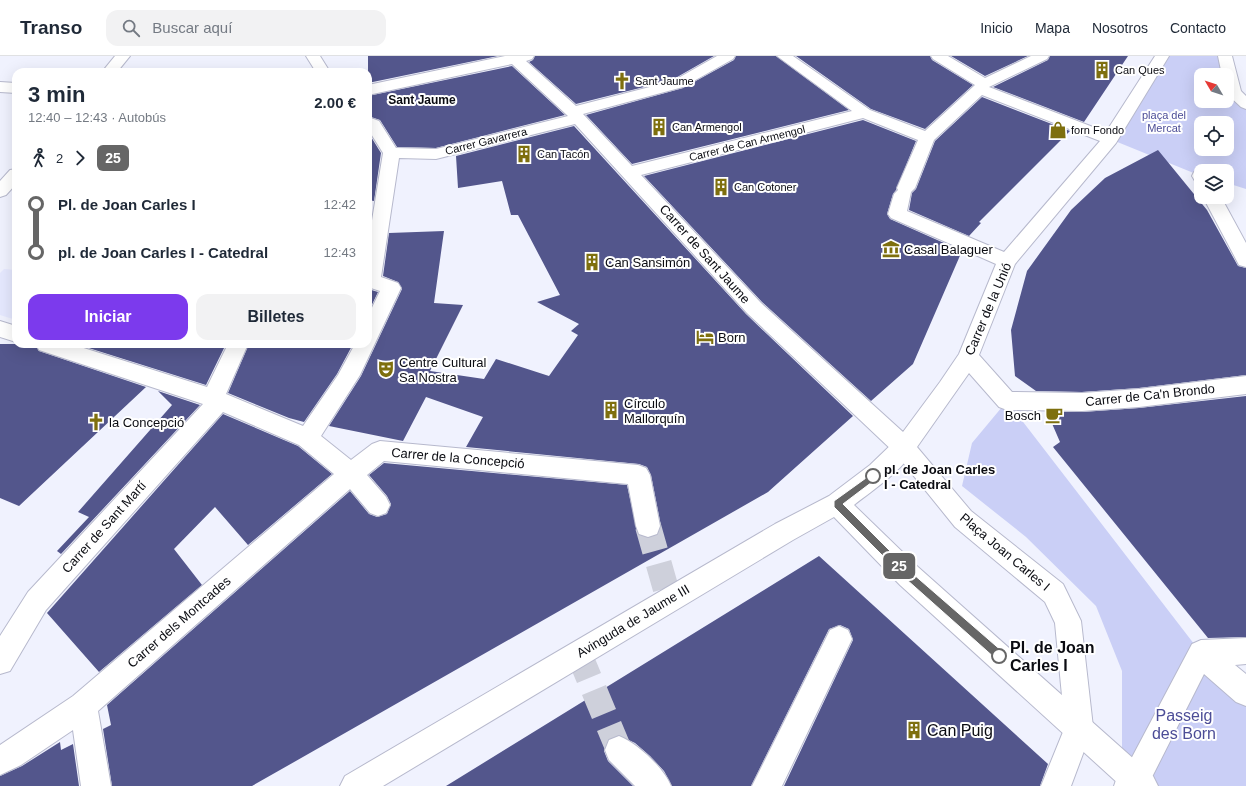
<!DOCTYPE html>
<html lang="es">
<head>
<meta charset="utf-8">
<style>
	:root { --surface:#fff; --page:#f2f2f3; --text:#1f2937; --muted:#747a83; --line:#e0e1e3; --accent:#7c3aed }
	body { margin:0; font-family:Arial,sans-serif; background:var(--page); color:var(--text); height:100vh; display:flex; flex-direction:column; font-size:15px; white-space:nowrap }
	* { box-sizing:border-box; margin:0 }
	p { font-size:13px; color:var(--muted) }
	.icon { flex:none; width:22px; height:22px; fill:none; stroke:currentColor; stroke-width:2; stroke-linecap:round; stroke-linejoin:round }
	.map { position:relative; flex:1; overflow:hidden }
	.details { position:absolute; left:12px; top:12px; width:360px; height:280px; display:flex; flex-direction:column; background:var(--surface); border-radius:12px; box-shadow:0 4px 16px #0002 }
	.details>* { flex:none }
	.badge { padding:0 8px; border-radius:6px; font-size:14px; line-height:26px }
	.needle { width:26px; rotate:309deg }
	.fabs { position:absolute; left:1194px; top:12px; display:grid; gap:8px }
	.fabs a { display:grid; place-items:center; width:40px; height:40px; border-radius:8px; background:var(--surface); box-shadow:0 4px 16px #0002; font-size:20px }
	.map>.badge { position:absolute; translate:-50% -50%; box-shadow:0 0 0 2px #fff }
	.legs { display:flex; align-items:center; gap:6px; height:44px; padding:0 16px; font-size:13px }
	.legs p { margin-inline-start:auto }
	.head { display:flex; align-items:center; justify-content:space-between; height:68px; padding:0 16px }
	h1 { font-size:22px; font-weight:800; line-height:30px }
	.primary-button { display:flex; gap:8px; margin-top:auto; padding:8px 16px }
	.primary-button a { flex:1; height:46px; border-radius:12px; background:var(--accent); color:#fff; font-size:16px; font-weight:800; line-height:46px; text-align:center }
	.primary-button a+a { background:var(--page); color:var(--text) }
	ul { padding:0 16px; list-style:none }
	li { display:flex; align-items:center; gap:14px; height:48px; font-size:15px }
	li i { display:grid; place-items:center; width:6px; height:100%; margin:0 5px; background:currentColor }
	li i::after { content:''; width:10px; height:10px; margin:-5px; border:3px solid; border-radius:50%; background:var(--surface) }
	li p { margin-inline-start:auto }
	li:first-child i { background:linear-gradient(#0000 50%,currentColor 0) }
	li:last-child i { background:linear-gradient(currentColor 50%,#0000 0) }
	header { display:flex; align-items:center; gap:24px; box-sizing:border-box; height:56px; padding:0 20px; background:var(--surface); border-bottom:1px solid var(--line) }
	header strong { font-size:19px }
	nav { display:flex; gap:22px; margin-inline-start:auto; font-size:14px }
	.search { width:280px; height:36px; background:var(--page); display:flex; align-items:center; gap:10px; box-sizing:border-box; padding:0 14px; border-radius:12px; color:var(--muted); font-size:15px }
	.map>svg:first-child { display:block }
	.built { fill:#e5e8fe }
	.green { fill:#cacff6; fill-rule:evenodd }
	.building { fill:#53568c }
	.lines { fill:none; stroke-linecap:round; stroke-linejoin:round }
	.street-tunnel { stroke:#ced0db; stroke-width:26; stroke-dasharray:26 13; stroke-linecap:butt }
	.street-casing { stroke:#b7b9cd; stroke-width:2 }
	.secondary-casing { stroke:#b7b9cd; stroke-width:2 }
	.street { fill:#fff; fill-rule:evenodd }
	.secondary { fill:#fff; fill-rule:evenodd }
	.line-1 { fill:#666; stroke:#fff }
	.stop-1-dot { fill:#fff; stroke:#666; stroke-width:2 }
	.labels { text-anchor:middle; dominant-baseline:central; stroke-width:4; stroke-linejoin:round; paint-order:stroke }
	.far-poi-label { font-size:11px; fill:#0b0c12; stroke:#fff; text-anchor:start }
	.far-park-label { font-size:11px; fill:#4c4d97; stroke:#fff }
	.far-street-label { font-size:11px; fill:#0b0c12; stroke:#fff }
	.far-neighbourhood-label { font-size:12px; font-weight:bold; fill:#0b0c12; stroke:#fff }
	.poi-label { font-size:13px; fill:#0b0c12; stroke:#fff; text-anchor:start }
	.street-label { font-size:13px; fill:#0b0c12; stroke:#fff }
	.stop-label { font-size:13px; font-weight:bold; fill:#0b0c12; stroke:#fff; text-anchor:start }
	.near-stop-label { font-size:16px; font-weight:bold; fill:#0b0c12; stroke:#fff; text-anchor:start }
	.near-park-label { font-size:16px; fill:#4c4d97; stroke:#fff }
	.near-poi-label { font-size:16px; fill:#0b0c12; stroke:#fff; text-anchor:start }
</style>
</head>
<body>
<header>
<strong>Transo</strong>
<div class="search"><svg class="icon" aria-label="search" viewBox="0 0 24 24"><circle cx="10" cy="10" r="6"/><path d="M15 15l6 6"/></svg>Buscar aquí</div>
<nav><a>Inicio</a><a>Mapa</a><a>Nosotros</a><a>Contacto</a></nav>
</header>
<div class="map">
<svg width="1246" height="730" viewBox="0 0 1246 730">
	<rect width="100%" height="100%" fill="#f0f2fe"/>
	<!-- built -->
	<path class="built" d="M 4,213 L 16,214 L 16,264 L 0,259 L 0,217 Z"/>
	<!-- green -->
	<path class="green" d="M 1162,0 L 1225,0 L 1246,48 L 1246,133 L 1227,127 L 1227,115 L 1201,115 L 1201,120 L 1110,83 ZM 1201,19 L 1227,19 L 1227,45 L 1201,45 ZM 1201,67 L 1227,67 L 1227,93 L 1201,93 Z
		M 1007,345 L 1201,597 L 1246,636 L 1246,730 L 1157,730 L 1122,699 L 1122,615 L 1096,550 L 1026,481 L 962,430 L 972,387 Z"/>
	<!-- building -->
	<path class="building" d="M 368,0 L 498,0 L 368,27 Z
		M 535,0 L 714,0 L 672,24 L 576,48 L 529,6 L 533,4 Z
		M 736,0 L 776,0 L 849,54 L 632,108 L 586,59 L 683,32 L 734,4 Z
		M 796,0 L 930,0 L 932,4 L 973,29 L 925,73 L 871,53 Z
		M 951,0 L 1028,0 L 985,20 Z
		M 1050,0 L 1128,0 L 1084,66 L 993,31 L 1048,4 Z
		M 512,10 L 565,59 L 436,92 L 397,91 L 380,64 L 368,60 L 368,40 Z
		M 982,41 L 1070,75 L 979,166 L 981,167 L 969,180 L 909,154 L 912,137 L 916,133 L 935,85 Z
		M 863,64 L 916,85 L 896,134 L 893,138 L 887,158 L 890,163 L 962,195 L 913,308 L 871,345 L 762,246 L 644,120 Z
		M 574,70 L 746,258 L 853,360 L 768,436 L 252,730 L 112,730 L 103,673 L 111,669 L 107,649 L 350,435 L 369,458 L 377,461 L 387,458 L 391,448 L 387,440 L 369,419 L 384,407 L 627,429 L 638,479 L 648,482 L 658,479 L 661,470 L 651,419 L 647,411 L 639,408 L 466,391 L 483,361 L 426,341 L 403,385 L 329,370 L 361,320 L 402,233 L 398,226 L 383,220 L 389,177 L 444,175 L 434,247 L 463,249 L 430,315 L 484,323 L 496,303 L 549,320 L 578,279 L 571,275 L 579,268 L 537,246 L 560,239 L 518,159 L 511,159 L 502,125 L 458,132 L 456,100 Z
		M 368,76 L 381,97 L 374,145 L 368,144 Z
		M 1158,94 L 1207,154 L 1238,210 L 1246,212 L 1246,319 L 1139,332 L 1082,336 L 1036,335 L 1015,320 L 1011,274 L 1027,215 L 1071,154 L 1105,122 Z
		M 368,233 L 378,236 L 368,257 Z
		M 0,288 L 35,288 L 39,295 L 146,331 L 19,450 L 0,442 Z
		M 76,288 L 226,288 L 206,329 Z
		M 249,288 L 353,288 L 337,318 L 304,366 L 289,362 L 228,337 Z
		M 158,335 L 200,349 L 61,498 L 57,495 L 89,461 L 78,456 L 172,349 Z
		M 1246,340 L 1246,581 L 1208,582 L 1053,391 L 1060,386 L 1047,356 L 1082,356 L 1139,352 Z
		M 223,358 L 298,390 L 332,418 L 248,489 L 215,451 L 174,493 L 202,529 L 99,616 L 47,557 Z
		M 819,500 L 1048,708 L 1040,730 L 784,730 L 853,584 L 849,573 L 840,569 L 829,573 L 751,730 L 672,730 L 664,715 L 650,700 L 635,687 L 618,679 L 608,683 L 604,695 L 608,705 L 633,730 L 446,730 Z
		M 60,686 L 61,694 L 73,688 L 79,730 L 0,730 L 0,720 L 22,710 Z"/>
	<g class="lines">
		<!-- street-tunnel -->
		<path class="street-tunnel" d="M 648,470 L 669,544
			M 579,598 L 619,694"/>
		<!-- street casing -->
		<g class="street-casing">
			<path id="street" d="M 115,0 L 130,0 L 117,16 L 102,16 Z
				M 306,0 L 320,0 L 330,16 L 316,16 Z
				M 505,0 L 534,0 L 532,3 L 526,5 L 576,50 L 673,25 L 717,0 L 735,0 L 733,3 L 683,31 L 583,58 L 632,110 L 852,55 L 777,0 L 793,0 L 870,54 L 925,75 L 975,29 L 933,3 L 931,0 L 948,0 L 985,22 L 1031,0 L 1049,0 L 1047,3 L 989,31 L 1106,76 L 1155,0 L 1169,0 L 1116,87 L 1015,208 L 979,299 L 1012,336 L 1082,337 L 1139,333 L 1246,320 L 1246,338 L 1139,351 L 1082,355 L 1007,354 L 999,351 L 969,317 L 917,391 L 971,455 L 1063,528 L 1081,565 L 1093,671 L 1071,730 L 1041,730 L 1065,671 L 1055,567 L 1045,546 L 955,471 L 896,398 L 747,257 L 575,68 L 436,103 L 399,102 L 381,221 L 398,227 L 401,232 L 360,319 L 321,380 L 351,404 L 372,388 L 380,385 L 638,409 L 646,412 L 650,419 L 660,470 L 657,478 L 648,481 L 639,478 L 636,470 L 628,428 L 384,405 L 367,419 L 386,441 L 390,449 L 386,457 L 378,460 L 370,457 L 350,433 L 98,655 L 111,730 L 81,730 L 73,674 L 21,709 L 0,719 L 0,689 L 73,640 L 334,418 L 299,389 L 223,356 L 46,554 L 10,615 L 0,618 L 0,580 L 28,536 L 203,348 L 39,294 L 36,288 L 71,288 L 207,331 L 228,288 L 248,288 L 226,338 L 303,370 L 338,319 L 355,288 L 368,288 L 368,260 L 380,235 L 368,231 L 368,189 L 383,97 L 368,73 L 368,61 L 379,65 L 396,92 L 436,93 L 568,60 L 512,8 L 368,39 L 368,29 ZM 982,39 L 1100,85 L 1004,196 L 907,155 L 911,136 L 915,132 L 934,84 ZM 863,62 L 918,84 L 897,132 L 898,134 L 894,138 L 888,158 L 891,162 L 996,208 L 959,298 L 940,326 L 903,376 L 761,247 L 641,119 Z
				M 1218,0 L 1232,0 L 1241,35 L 1246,40 L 1246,53 L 1241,51 L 1227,38 L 1227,19 L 1222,19 Z
				M 0,26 L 16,27 L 16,37 L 0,36 Z
				M 16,113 L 16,128 L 6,139 L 0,141 L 0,125 L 10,114 Z
				M 1200,115 L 1202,115 L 1201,126 L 1195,125 L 1192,120 L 1194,116 Z
				M 1203,141 L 1221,141 L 1246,187 L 1246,211 L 1239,209 Z
				M 0,265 L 16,270 L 16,286 L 0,281 Z
				M 839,570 L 848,574 L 852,583 L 782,730 L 752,730 L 830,574 Z
				M 1246,582 L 1246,608 L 1235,609 L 1246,618 L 1246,650 L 1236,646 L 1204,618 L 1150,725 L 1146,730 L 1114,730 L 1118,718 L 1130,705 L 1192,588 L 1201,584 Z
				M 619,680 C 637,687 664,712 671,730 L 635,730 L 609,704 L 605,694 L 609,684 Z"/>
		</g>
		<!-- secondary casing -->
		<g class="secondary-casing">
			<path id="secondary" d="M 904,381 L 912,384 L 915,391 C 905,413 873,434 854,449 L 918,511 L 1153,720 L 1158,730 L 1121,730 L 900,529 L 834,461 L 793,484 L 383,730 L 340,730 L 345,720 L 775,468 L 829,440 L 870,409 L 896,384 Z"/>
		</g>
		<!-- street -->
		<use href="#street" class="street"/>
		<!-- secondary -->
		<use href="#secondary" class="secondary"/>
	</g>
	<!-- line-1 -->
	<path class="line-1" d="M 873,417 L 877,420 L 876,423 L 843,448 L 912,517 L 1003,596 L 1003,603 L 996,603 L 906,523 L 834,451 L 834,445 Z"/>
	<!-- icons -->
	<defs>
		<g id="building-bare" transform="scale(1.38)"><path d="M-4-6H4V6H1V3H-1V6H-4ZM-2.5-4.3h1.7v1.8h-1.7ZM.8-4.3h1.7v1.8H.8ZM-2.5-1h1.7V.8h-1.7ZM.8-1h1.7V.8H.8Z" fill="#7e6f0e" stroke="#fff" stroke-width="2.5" paint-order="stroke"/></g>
		<g id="church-bare" transform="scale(1.38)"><path d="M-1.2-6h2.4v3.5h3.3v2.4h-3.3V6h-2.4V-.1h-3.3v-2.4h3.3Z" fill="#7e6f0e" stroke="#fff" stroke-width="2.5" paint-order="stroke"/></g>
		<g id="shop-bare" transform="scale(1.38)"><path d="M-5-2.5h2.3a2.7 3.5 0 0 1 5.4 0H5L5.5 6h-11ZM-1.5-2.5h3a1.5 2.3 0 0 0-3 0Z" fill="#7e6f0e" stroke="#fff" stroke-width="2.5" paint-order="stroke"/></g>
		<g id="museum-bare" transform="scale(1.38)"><path d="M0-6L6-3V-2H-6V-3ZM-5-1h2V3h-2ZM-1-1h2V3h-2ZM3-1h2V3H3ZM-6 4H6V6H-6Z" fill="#7e6f0e" stroke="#fff" stroke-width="2.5" paint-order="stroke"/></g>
		<g id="hotel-bare" transform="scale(1.38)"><path d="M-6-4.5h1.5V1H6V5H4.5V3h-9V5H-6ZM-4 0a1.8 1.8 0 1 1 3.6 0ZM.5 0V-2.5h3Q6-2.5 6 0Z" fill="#7e6f0e" stroke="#fff" stroke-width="2.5" paint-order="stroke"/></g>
		<g id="theatre-bare" transform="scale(1.38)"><path d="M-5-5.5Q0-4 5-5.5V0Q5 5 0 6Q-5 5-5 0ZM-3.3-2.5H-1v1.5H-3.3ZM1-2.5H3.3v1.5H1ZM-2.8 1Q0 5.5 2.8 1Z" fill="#7e6f0e" stroke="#fff" stroke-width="2.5" paint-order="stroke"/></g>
		<g id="cafe-bare" transform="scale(1.38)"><path d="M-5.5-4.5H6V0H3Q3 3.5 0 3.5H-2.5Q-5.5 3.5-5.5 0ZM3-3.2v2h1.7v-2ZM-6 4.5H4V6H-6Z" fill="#7e6f0e" stroke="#fff" stroke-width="2.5" paint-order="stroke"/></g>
	</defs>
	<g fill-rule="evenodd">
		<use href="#building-bare" x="1102" y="14"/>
		<use href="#church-bare" x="622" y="25"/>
		<use href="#building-bare" x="659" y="71"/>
		<use href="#shop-bare" x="1058" y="74"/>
		<use href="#building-bare" x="524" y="98"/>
		<use href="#building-bare" x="721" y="131"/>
		<use href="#museum-bare" x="891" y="193"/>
		<use href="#building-bare" x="592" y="206"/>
		<use href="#hotel-bare" x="705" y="281"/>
		<use href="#theatre-bare" x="386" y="313"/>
		<use href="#building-bare" x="611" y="354"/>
		<use href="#cafe-bare" x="1054" y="359"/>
		<use href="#church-bare" x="96" y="366"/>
		<use href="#building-bare" x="914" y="674"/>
	</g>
	<!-- markers -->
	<g class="stop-1-dot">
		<circle cx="873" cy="420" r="7"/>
		<circle cx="999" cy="600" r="7"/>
	</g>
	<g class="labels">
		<!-- far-poi labels -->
		<g class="far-poi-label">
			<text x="1115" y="14">Can Ques</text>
			<text x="635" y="25">Sant Jaume</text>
			<text x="672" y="71">Can Armengol</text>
			<text x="1071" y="74">forn Fondo</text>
			<text x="537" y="98">Can Tacón</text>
			<text x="734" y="131">Can Cotoner</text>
		</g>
		<!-- far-park labels -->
		<g class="far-park-label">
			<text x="1164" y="59">plaça del<tspan x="1164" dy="13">Mercat</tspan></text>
		</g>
		<!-- far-street labels -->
		<g class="far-street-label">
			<text transform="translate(486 85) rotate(-14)">Carrer Gavarrera</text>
			<text transform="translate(747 87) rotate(-14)">Carrer de Can Armengol</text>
		</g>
		<!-- far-neighbourhood labels -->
		<g class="far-neighbourhood-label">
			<text x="422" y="44">Sant Jaume</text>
		</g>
		<!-- poi labels -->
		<g class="poi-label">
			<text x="904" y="193">Casal Balaguer</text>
			<text x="605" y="206">Can Sansimón</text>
			<text x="718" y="281">Born</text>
			<text x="399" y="306">Centre Cultural<tspan x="399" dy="15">Sa Nostra</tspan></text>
			<text x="624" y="347">Círculo<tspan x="624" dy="15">Mallorquín</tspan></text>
			<text x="1041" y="359" text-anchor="end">Bosch</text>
			<text x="109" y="366">la Concepció</text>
		</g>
		<!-- street labels -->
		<g class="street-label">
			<text transform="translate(705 198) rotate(48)">Carrer de Sant Jaume</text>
			<text transform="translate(988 253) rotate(-67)">Carrer de la Unió</text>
			<text transform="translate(1150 339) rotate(-6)">Carrer de Ca'n Brondo</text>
			<text transform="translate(458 402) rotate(5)">Carrer de la Concepció</text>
			<text transform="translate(104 471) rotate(-48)">Carrer de Sant Martí</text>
			<text transform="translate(1005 496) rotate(40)">Plaça Joan Carles I</text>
			<text transform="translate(633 565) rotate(-31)">Avinguda de Jaume III</text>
			<text transform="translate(179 566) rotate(-41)">Carrer dels Montcades</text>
		</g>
		<!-- stop labels -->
		<g class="stop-label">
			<text x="884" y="413">pl. de Joan Carles<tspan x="884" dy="15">I - Catedral</tspan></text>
		</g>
		<!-- near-stop labels -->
		<g class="near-stop-label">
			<text x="1010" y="591">Pl. de Joan<tspan x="1010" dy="18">Carles I</tspan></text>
		</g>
		<!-- near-park labels -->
		<g class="near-park-label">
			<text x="1184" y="659">Passeig<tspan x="1184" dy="18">des Born</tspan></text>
		</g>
		<!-- near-poi labels -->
		<g class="near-poi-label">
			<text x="927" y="674">Can Puig</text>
		</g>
	</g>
</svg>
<div class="fabs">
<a><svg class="needle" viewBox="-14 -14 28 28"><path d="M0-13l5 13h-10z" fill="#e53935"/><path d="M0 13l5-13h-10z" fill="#747a83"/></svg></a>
<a><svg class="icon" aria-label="locate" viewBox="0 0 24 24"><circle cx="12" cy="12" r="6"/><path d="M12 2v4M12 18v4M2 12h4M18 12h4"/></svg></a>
<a><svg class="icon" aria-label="layers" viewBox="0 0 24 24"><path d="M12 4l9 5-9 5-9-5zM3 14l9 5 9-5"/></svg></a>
</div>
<b class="badge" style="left:899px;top:510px;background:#666;color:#fff">25</b>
<section class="details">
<div class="head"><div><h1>3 min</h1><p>12:40 – 12:43 · Autobús</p></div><b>2.00 €</b></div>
<div class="legs"><svg class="icon" aria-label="walk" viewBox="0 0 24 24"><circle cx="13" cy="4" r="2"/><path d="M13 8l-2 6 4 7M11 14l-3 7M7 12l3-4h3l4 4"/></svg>2<svg class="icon" aria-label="forward" viewBox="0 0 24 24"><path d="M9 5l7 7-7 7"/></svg><b class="badge" style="background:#666;color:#fff">25</b></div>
<ul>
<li><i style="color:#666"></i><b>Pl. de Joan Carles I</b><p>12:42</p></li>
<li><i style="color:#666"></i><b>pl. de Joan Carles I - Catedral</b><p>12:43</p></li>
</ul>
<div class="primary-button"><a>Iniciar</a><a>Billetes</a></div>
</section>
</div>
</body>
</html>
